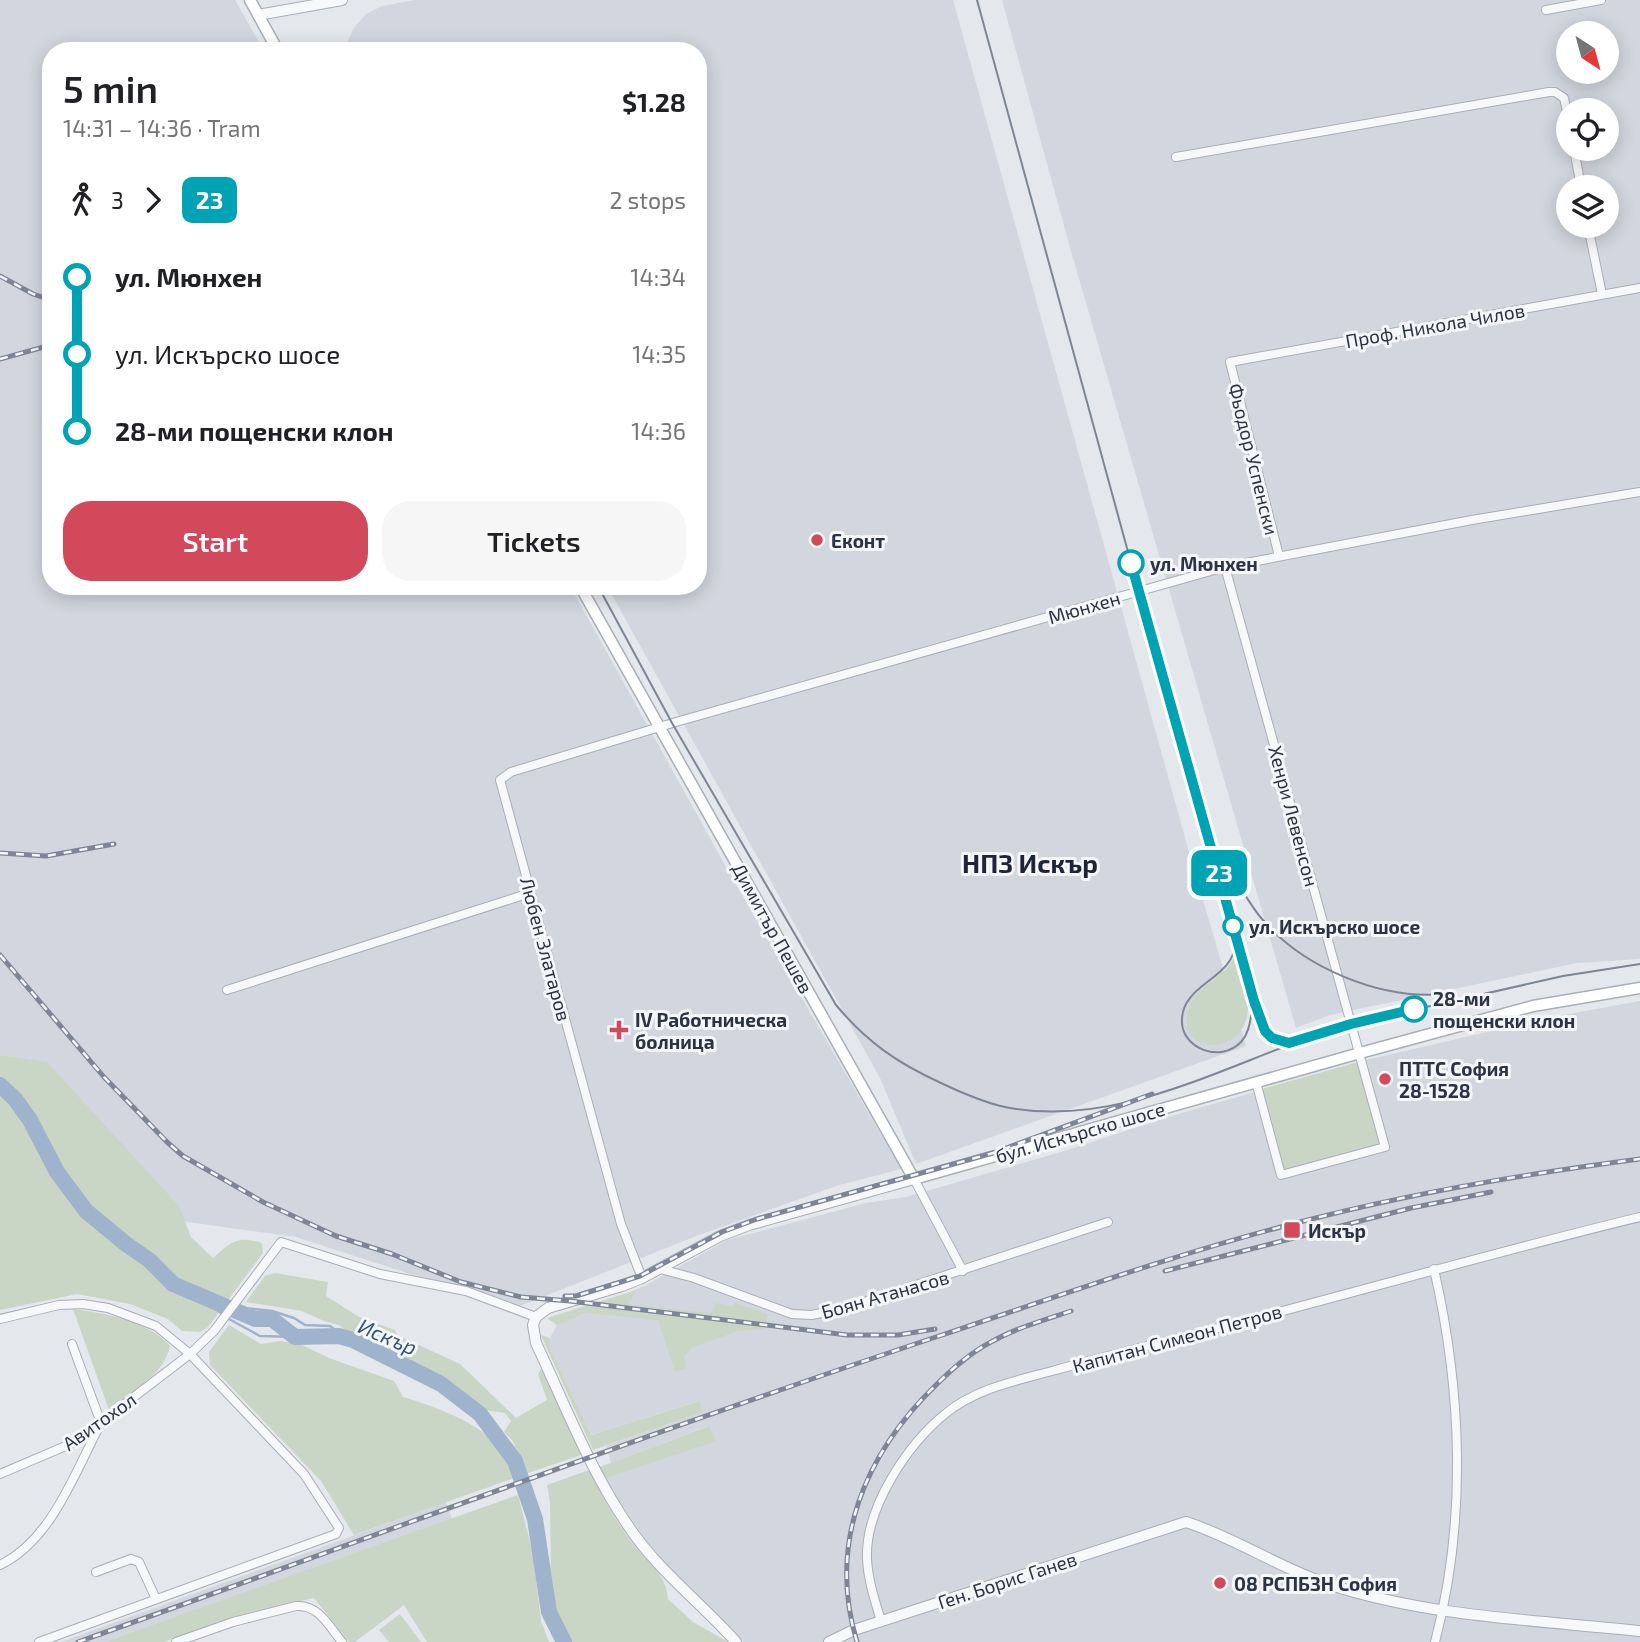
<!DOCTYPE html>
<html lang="en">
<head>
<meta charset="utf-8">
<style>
	:root { --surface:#fff; --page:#f6f6f6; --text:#202124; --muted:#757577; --accent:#d1495b }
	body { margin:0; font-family:"Exo 2",sans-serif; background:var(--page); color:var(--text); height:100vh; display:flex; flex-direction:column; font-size:26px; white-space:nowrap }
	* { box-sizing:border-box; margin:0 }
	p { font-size:23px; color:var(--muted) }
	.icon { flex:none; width:38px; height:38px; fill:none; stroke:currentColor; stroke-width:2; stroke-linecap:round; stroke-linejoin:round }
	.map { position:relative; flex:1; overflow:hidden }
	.sheet { position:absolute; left:42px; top:42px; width:665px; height:553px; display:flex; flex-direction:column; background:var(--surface); border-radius:28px; box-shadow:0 4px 18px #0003 }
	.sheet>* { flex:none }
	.badge { padding:0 14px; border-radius:10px; font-size:24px; line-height:46px }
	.needle { width:46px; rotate:144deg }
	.fabs { position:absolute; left:1556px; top:21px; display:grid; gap:14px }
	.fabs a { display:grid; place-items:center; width:63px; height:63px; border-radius:50%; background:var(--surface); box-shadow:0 4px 18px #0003; font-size:35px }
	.map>.badge { position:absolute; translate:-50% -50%; box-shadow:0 0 0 4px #fff }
	.legs { display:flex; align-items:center; gap:10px; height:77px; padding:0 21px; font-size:23px }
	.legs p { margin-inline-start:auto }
	.summary { display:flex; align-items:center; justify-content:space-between; height:119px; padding:0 21px }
	h1 { font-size:38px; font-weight:600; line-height:52px }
	.primary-button { display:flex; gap:14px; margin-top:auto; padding:14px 21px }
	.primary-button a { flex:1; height:80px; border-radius:28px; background:var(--accent); color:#fff; font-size:28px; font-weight:600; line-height:80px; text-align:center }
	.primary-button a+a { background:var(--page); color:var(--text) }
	ul { padding:0 21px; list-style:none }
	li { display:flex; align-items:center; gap:24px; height:77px; font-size:26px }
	li i { display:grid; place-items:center; width:10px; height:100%; margin:0 9px; background:currentColor }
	li i::after { content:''; width:18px; height:18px; margin:-9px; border:5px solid; border-radius:50%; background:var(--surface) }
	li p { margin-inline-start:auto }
	li:first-child i { background:linear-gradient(#0000 50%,currentColor 0) }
	li:last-child i { background:linear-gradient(currentColor 50%,#0000 0) }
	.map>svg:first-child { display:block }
	.built { fill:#d2d6de; fill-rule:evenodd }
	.green { fill:#c9d6c5 }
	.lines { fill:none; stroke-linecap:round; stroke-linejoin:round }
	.stream { stroke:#9fb4cc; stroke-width:2.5 }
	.river { stroke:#9fb4cc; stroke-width:16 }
	.minor-casing { stroke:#a9aeb7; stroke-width:10 }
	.tertiary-casing { stroke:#a9aeb7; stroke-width:12 }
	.secondary-casing { stroke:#a9aeb7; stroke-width:13 }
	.minor { stroke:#f7f8fa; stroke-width:8 }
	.tertiary { stroke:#f7f8fa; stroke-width:10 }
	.secondary { stroke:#fff; stroke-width:10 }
	.tram { stroke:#7d8696; stroke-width:2 }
	.rail-casing { stroke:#7d8696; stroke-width:5 }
	.rail { stroke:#f4f6f9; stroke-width:2.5; stroke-dasharray:8; stroke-linecap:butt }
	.line-1-casing { stroke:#fff; stroke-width:16 }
	.line-1 { stroke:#00a3b4; stroke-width:10 }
	.poi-dot { fill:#d1495b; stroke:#f4f6f9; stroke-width:2.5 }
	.stop-1-dot { fill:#fff; stroke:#00a3b4; stroke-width:3.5 }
	.labels { text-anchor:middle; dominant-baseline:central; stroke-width:6; stroke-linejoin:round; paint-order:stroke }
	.street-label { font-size:19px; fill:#2b3445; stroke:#f4f6f9 }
	.poi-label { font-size:19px; font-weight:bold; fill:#2b3445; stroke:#f4f6f9; text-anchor:start }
	.stop-label { font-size:19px; font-weight:bold; fill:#2b3445; stroke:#f4f6f9; text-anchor:start }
	.water-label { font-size:21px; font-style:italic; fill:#34527a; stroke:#f4f6f9 }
	.district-label { font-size:26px; font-weight:bold; fill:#1d2536; stroke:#f4f6f9 }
</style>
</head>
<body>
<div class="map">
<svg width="1640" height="1642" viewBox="0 0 1640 1642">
	<rect width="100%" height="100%" fill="#e4e7ec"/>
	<!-- built -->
	<path class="built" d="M 0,0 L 235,0 L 264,51 L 51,51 L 51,586 L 570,586 L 735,883 L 901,1169 L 836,1186 L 699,1235 L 515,1308 L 296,1237 L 152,1217 L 12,1057 L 0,1055 Z
		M 414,0 L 953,0 L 1192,863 L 1246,1046 L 916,1164 L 880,1078 L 607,586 L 698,586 L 698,51 L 344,51 L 353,29 L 366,14 L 382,6 Z
		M 1002,0 L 1640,0 L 1640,959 L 1577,963 L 1330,1015 L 1296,1028 L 1071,251 ZM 1568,33 L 1606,33 L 1606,72 L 1568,72 ZM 1568,110 L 1606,110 L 1606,149 L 1568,149 ZM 1568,187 L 1606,187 L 1606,226 L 1568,226 Z
		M 1640,1001 L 1640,1642 L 744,1642 L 674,1575 L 642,1535 L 605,1479 L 715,1441 L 708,1426 L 611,1463 L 606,1446 L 703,1412 L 698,1401 L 591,1435 L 549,1346 L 550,1338 L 557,1325 L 646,1285 L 727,1240 L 866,1203 L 906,1197 L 1061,1152 L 1175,1115 L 1362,1061 L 1552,1017 Z
		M 446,1502 L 452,1519 L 104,1642 L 61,1642 Z"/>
	<!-- green -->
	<path class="green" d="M 1235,954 C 1240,971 1248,989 1248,1007 C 1248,1057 1177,1057 1188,1011 C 1195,984 1227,979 1235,954 Z
		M 0,1055 L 47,1062 L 179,1206 L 191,1237 L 213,1258 C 231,1242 237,1235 262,1243 L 263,1253 L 208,1327 L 200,1332 L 182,1331 L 168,1319 L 130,1304 L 77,1294 L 0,1310 Z
		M 1362,1061 L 1385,1147 L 1281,1175 L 1258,1090 Z
		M 275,1273 L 328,1282 L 326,1296 L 359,1317 L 395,1330 L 397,1335 L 460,1364 L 516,1418 L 547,1400 L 538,1374 L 541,1369 L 546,1372 L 584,1454 L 525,1474 L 513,1441 L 504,1432 L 511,1421 L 505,1413 L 486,1410 L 449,1383 L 381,1348 L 364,1336 L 353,1336 L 339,1325 L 324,1321 L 302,1311 L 246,1302 L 265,1276 Z
		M 637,1290 L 628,1305 L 711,1313 L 716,1303 L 733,1306 L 735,1303 L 768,1314 L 764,1329 L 738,1331 L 692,1348 L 684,1356 L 686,1369 L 675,1372 L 658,1320 L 585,1313 L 557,1325 L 547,1318 Z
		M 73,1309 C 104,1313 149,1321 170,1346 C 164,1375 132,1393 109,1410 Z
		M 229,1325 L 261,1344 L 280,1341 L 300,1344 L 329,1358 L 394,1381 L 403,1397 C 434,1406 480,1423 500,1448 C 507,1456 510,1468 514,1478 L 354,1535 L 321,1481 L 210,1365 L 209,1352 Z
		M 541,1335 L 550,1338 L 549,1346 L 591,1435 L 699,1401 L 703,1412 L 593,1450 Z
		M 709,1426 L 716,1441 L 605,1479 L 600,1467 Z
		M 589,1470 C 601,1494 615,1520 631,1541 C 645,1560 667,1574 668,1599 L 693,1622 L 728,1642 L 571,1642 L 556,1611 L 551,1571 L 550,1502 L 547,1485 Z
		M 518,1495 L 533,1554 L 541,1621 L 549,1642 L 427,1642 L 404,1605 L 355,1642 L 349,1642 L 314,1598 L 251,1612 L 164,1642 L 104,1642 Z
		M 400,1614 L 421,1642 L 389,1642 L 379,1630 Z"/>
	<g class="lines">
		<!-- stream -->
		<path class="stream" d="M 195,1294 L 229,1319 L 260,1336 L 295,1337
			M 236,1307 L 272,1311 L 294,1318 L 305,1325 L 330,1326 L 348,1339"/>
		<!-- river -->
		<path class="river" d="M 0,1085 L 15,1099 L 30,1120 L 57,1172 L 86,1211 L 126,1244 L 149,1260 L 173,1284 L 255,1319 L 272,1319 L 295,1337 L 339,1336 L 353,1340 L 441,1384 L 480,1414 L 515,1461 L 535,1519 L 549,1612 L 564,1642"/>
		<!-- minor casing -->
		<g class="minor-casing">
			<path id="minor" d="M 1546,10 L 1601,0
				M 1574,149 L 1581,187
				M 1176,157 L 1549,92 L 1555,92 L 1564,98 L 1568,116
				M 1588,226 L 1602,294
				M 1279,556 L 1230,362 L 1640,288
				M 1225,567 L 1385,1147 L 1281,1175 L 1256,1082
				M 227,990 L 530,893
				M 914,1179 L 963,1271
				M 660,1269 L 694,1278 L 792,1314 L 812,1315 L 849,1307 L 1108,1222
				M 1434,1269 C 1462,1391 1467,1521 1435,1642
				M 642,1278 L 621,1224 L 500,780 L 511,772 L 676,722 L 1225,567 L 1472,520 L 1640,492
				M 0,1319 L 59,1305 L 83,1304 L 108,1308 L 156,1326 L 190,1354 L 304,1474 L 339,1528 L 336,1534 L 39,1642
				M 0,1474 L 75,1442 L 190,1354 L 214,1331 L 281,1242 L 380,1274 L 466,1291 L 536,1317
				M 0,1565 C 52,1540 75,1472 101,1423 L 72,1344
				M 96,1572 L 131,1559 L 139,1562 L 156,1599
				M 881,1621 C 875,1601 868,1580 867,1559 C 865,1508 907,1445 945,1414 C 975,1389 1015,1381 1052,1371 C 1099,1358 1147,1346 1195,1334 C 1344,1296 1491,1253 1640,1217
				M 176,1642 L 233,1622 L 296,1606 C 318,1604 329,1626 342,1642"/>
		</g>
		<!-- tertiary casing -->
		<g class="tertiary-casing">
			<path id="tertiary" d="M 258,15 L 342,0
				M 736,1642 C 704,1606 665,1576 636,1537 C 593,1478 567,1409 536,1343 L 533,1325 L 536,1317 L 548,1308 L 622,1286 L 642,1278 L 720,1236 L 749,1225 L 914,1179
				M 829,1642 L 854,1630 L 1186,1522 C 1236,1538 1279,1568 1328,1584 C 1428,1617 1536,1620 1640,1631"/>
		</g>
		<!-- secondary casing -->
		<g class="secondary-casing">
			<path id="secondary" d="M 250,0 L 278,51
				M 580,586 L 914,1179 L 1360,1053 L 1533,1006 L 1640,988"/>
		</g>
		<!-- minor -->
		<use href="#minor" class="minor"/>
		<!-- tertiary -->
		<use href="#tertiary" class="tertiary"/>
		<!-- secondary -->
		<use href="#secondary" class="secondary"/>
		<!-- tram -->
		<path class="tram" d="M 977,0 L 1139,592 L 1254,1001 C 1261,1024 1267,1044 1295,1043
			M 598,586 L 672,723 L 836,1005 C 867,1042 897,1063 941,1083 C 962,1093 982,1102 1005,1107 C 1125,1131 1240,1055 1351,1024 L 1563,976 L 1640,964
			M 1217,846 C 1231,869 1244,898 1262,919 C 1303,968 1381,1000 1444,994
			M 1235,942 C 1236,978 1183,983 1182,1019 C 1180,1048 1220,1064 1241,1042 C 1251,1031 1250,1016 1254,1002"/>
		<!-- rail casing -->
		<g class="rail-casing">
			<path id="rail" d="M 0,276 L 33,294 L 51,300
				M 0,359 L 51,345
				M 0,853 L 46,856 L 114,844
				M 0,955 L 104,1077 L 167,1142 L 183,1156 L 263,1202 L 336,1236 L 392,1254 L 461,1282 L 521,1297 L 570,1301 L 847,1335 L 898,1335 L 935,1329
				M 1165,1271 L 1411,1208 L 1491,1192
				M 565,1296 L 576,1296 L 640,1276 L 722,1232 L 757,1219 L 993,1153 L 1152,1094
				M 78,1642 C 365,1540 650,1432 939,1336 C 1056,1297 1172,1255 1292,1224 C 1406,1194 1523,1174 1640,1159
				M 857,1642 C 827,1543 865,1454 936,1385 C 953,1368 970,1353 991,1342 C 1016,1328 1044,1320 1071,1311"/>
		</g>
		<!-- rail -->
		<use href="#rail" class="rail"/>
	</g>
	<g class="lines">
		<!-- line-1 casing -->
		<g class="line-1-casing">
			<path id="line-1" d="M 1131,563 L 1254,1001 L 1265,1031 L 1272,1038 L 1289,1043 L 1351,1024 L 1414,1009"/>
		</g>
		<!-- line-1 -->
		<use href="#line-1" class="line-1"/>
	</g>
	<!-- markers -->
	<g class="poi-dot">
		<circle cx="817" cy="540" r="7"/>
		<path d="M615.5 1019.5h7v7h7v7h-7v7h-7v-7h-7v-7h7z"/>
		<circle cx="1385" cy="1079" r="7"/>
		<rect x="1283" y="1221" width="18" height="18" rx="3.5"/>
		<circle cx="1220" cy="1583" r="7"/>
	</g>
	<g class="stop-1-dot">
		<circle cx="1131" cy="563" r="12"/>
		<circle cx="1233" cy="926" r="9"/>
		<circle cx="1414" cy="1009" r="12"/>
	</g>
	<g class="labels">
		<!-- street labels -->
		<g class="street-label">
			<text transform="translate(1435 325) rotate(-10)">Проф. Никола Чилов</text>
			<text transform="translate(1254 459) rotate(76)">Фьодор Успенски</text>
			<text transform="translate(1084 607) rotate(-16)">Мюнхен</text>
			<text transform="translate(1294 816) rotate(75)">Хенри Левенсон</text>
			<text transform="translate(773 928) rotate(61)">Димитър Пешев</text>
			<text transform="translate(546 949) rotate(75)">Любен Златаров</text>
			<text transform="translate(1080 1132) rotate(-16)">бул. Искърско шосе</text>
			<text transform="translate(885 1294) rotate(-16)">Боян Атанасов</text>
			<text transform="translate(1177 1338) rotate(-15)">Капитан Симеон Петров</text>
			<text transform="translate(99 1421) rotate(-35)">Авитохол</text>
			<text transform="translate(1007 1580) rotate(-18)">Ген. Борис Ганев</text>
		</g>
		<!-- poi labels -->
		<g class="poi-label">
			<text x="831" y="540">Еконт</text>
			<text x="635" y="1019">IV Работническа<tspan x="635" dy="22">болница</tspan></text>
			<text x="1399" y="1068">ПТТС София<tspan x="1399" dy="22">28-1528</tspan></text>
			<text x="1308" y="1230">Искър</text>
			<text x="1234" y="1583">08 РСПБЗН София</text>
		</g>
		<!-- stop labels -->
		<g class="stop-label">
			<text x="1150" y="563">ул. Мюнхен</text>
			<text x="1249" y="926">ул. Искърско шосе</text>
			<text x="1433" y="998">28-ми<tspan x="1433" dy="22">пощенски клон</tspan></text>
		</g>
		<!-- water labels -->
		<g class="water-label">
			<text transform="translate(388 1336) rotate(23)">Искър</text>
		</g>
		<!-- district labels -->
		<g class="district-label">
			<text x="1030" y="862">НПЗ Искър</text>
		</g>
	</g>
</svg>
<div class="fabs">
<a><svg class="needle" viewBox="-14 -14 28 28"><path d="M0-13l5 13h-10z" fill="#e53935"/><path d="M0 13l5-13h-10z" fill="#757577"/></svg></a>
<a><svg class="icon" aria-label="locate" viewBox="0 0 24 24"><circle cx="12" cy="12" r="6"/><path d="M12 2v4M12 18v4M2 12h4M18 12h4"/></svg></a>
<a><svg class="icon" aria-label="layers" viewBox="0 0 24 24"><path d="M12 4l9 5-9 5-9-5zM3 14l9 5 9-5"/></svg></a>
</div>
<b class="badge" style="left:1219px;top:873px;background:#00a3b4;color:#fff">23</b>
<section class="sheet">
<div class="summary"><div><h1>5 min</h1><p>14:31 – 14:36 · Tram</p></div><b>$1.28</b></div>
<div class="legs"><svg class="icon" aria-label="walk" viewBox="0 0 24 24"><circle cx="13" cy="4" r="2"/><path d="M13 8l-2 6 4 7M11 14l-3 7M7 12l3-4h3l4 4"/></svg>3<svg class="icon" aria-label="forward" viewBox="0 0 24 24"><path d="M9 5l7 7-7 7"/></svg><b class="badge" style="background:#00a3b4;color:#fff">23</b><p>2 stops</p></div>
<ul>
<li><i style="color:#00a3b4"></i><b>ул. Мюнхен</b><p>14:34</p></li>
<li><i style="color:#00a3b4"></i><span>ул. Искърско шосе</span><p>14:35</p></li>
<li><i style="color:#00a3b4"></i><b>28-ми пощенски клон</b><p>14:36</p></li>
</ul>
<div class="primary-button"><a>Start</a><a>Tickets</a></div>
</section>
</div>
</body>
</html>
